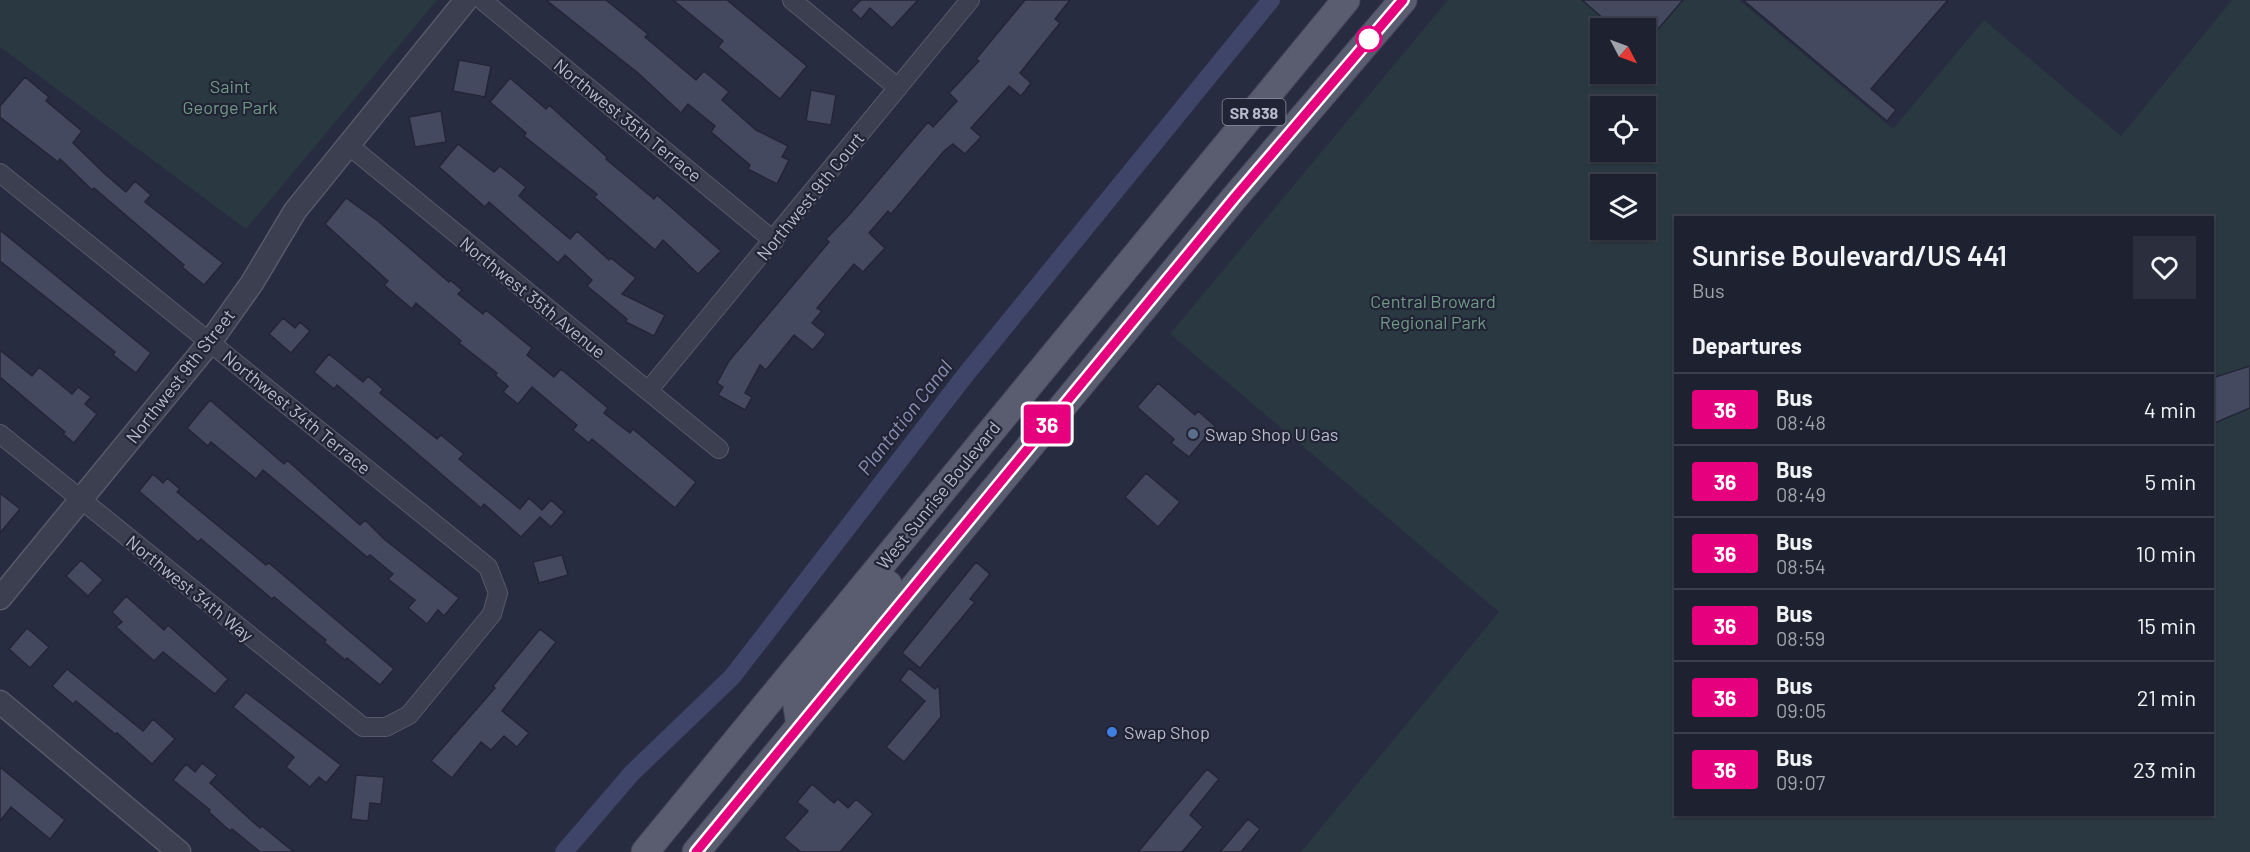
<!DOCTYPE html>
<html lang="en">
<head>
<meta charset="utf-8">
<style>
	:root { --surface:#1e2130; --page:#2b2e3c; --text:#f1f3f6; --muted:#a1a3ab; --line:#3c3e4c }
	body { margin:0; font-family:Barlow,sans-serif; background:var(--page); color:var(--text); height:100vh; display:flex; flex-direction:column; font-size:22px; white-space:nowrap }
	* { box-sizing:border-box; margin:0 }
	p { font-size:20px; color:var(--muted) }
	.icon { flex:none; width:33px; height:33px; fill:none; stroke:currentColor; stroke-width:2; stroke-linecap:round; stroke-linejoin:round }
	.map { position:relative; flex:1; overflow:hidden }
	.panel { position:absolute; left:1674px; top:216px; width:540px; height:600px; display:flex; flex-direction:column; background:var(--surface); border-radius:0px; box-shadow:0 2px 4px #0004,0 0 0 2px var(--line) }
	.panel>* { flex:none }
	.badge { padding:0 12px; border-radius:4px; font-size:21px; line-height:39px }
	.needle { width:39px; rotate:131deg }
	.buttons { position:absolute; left:1590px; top:18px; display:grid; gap:12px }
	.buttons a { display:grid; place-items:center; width:66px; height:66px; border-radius:0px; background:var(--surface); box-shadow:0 2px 4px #0004,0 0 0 2px var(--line); font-size:30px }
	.map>.badge { position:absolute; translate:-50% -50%; box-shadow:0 0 0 3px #fff }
	h2 { padding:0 18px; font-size:22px; line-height:54px }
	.round { display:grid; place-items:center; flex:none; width:63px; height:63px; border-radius:0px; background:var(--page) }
	.overview { display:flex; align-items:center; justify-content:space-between; height:102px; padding:0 18px }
	h1 { font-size:28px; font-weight:600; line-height:45px }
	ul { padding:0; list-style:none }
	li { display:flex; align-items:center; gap:18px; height:72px; padding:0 18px; border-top:2px solid var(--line) }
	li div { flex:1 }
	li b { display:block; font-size:22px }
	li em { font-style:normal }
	li .badge { min-width:66px; font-weight:700; text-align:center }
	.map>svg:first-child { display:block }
	.green { fill:#2a3841; fill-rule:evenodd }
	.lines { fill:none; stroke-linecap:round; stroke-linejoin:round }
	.canal { stroke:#3f4568; stroke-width:18 }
	.building { fill:#444960; stroke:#232637; stroke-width:1.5 }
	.minor-casing { stroke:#575a6a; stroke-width:20 }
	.tertiary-casing { stroke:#575a6a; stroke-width:25 }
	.primary-casing { stroke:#464859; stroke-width:29 }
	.minor { stroke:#3c3f50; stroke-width:18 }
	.tertiary { stroke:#3c3f50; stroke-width:22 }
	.primary { stroke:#5a5d70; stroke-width:27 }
	.line-casing { stroke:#fff; stroke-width:14 }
	.line { stroke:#e6007e; stroke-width:9 }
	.stop-dot { fill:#fff; stroke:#e6007e; stroke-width:3 }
	.service-dot { fill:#5c6f8a; stroke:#212435; stroke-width:2 }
	.shop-dot { fill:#3f7fe0; stroke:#212435; stroke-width:2 }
	.labels { text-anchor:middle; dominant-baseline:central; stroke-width:4.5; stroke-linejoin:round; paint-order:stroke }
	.shield { fill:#212435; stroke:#8b8e9d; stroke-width:1.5 }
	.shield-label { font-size:16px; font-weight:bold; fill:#b9bbca }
	.park-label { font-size:18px; fill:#729986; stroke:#212435 }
	.street-label { font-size:18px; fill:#b9bbca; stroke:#212435 }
	.poi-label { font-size:18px; fill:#b9bbca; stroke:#212435; text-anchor:start }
	.water-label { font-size:20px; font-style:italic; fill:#8990b3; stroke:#212435 }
</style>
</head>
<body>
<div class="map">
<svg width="2250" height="852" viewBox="0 0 2250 852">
	<rect width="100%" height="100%" fill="#282c40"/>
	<!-- green -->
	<path class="green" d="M 0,0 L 437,0 L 246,229 L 0,47 Z
		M 1448,0 L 1739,0 L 1893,129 L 1984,20 L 2121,136 L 2232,0 L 2250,0 L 2250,852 L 1301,852 L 1499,612 L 1170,334 ZM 1600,28 L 1646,28 L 1646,74 L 1600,74 ZM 1600,106 L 1646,106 L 1646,152 L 1600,152 ZM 1600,184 L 1646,184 L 1646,230 L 1600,230 ZM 1676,218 L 2212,218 L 2212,814 L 1676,814 Z"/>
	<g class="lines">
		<!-- canal -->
		<path class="canal" d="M 564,852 L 632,773 L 732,677 L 967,373 L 1271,0"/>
	</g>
	<!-- building -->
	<path class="building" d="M 546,0 L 606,0 L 648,34 L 645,37 L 696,80 L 704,71 L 729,92 L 722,100 L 756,130 L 788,146 L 782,157 L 789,160 L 777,184 L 748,169 L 750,165 L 711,132 L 715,126 L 688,104 L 681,113 L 638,73 Z
		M 673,0 L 727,0 L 807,66 L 780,99 L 718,47 L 723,41 Z
		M 861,0 L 918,0 L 892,28 L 870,8 L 861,19 L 851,10 Z
		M 1025,0 L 1070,0 L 1055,19 L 1060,23 L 1020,73 L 1031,83 L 1021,96 L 1009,86 L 971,128 L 981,137 L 965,154 L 953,144 L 944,151 L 891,214 L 888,211 L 869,233 L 885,248 L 863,272 L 854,264 L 817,308 L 822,311 L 812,323 L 826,334 L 813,350 L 794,335 L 766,370 L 760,365 L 745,393 L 752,397 L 745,410 L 718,395 L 723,387 L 717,383 L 729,361 L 829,242 L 826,239 L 849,215 L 928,122 L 933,127 L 957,101 L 949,93 L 979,61 L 976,59 Z
		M 1582,0 L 1683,0 L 1646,43 L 1646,28 L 1614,28 Z
		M 1743,0 L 1948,0 L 1871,89 L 1896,110 L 1887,121 Z
		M 459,60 L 491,66 L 485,97 L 453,91 Z
		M 25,77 L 49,97 L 46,101 L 82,131 L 73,143 L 106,175 L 126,192 L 135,181 L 151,195 L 145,202 L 223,263 L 204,285 L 182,267 L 184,265 L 94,188 L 92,190 L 60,159 L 58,162 L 0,117 L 0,106 Z
		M 510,78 L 546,109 L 549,105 L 607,157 L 606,159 L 654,199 L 657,195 L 721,251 L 698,274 L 663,240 L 655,250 L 594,197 L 597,194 L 524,136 L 526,133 L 490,102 Z
		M 811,90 L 836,95 L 831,125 L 806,121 Z
		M 441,111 L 446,142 L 415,147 L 409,117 Z
		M 458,144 L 494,172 L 500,166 L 526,187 L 519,196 L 570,239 L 577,231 L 609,260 L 611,258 L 636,278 L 622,294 L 665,315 L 654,336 L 626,322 L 627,319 L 587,286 L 592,280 L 565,255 L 558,263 L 489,202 L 485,207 L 439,167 Z
		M 346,198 L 378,221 L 449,282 L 450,280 L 462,290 L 458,294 L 483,314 L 486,310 L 532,348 L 527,355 L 554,377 L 561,369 L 608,408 L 604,413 L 630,433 L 633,429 L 696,482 L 675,508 L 592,439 L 589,443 L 573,430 L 577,425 L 532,387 L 518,404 L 503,392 L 508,386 L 495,375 L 497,373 L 459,343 L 461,341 L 416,303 L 412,309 L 384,285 L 388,281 L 325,224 Z
		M 0,230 L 151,353 L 136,373 L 113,355 L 115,352 L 0,261 Z
		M 283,318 L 295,328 L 300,322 L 310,331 L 291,353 L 269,334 Z
		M 0,350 L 32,376 L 39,367 L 72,394 L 78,387 L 91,397 L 85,404 L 97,414 L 74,443 L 63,434 L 65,432 L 0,377 Z
		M 329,354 L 363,382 L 368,376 L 383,389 L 380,393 L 437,439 L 441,435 L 464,454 L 459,459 L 520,509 L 529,498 L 542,510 L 551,500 L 564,512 L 551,527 L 540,517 L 521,537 L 484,504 L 481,508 L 337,385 L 334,389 L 314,372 Z
		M 2250,366 L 2250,408 L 2212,424 L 2212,378 Z
		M 1158,383 L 1195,415 L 1198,411 L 1215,426 L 1189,457 L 1171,443 L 1174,439 L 1137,407 Z
		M 210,400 L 284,464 L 287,460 L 360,525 L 365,520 L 384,539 L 459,598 L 444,616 L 438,610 L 427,624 L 408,608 L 415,600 L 388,579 L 393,574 L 370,555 L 367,557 L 263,470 L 256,479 L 211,442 L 208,446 L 187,428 Z
		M 1146,473 L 1180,502 L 1158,527 L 1125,497 Z
		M 153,474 L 163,483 L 167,478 L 180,489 L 177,492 L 266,565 L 269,563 L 394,669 L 380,685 L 347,658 L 345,660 L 324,642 L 326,640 L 274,597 L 272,599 L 201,539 L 198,542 L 139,491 Z
		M 0,493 L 20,509 L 0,533 Z
		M 562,555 L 568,575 L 539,583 L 533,562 Z
		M 81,560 L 103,580 L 88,596 L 66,576 Z
		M 976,562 L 990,574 L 970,599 L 975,602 L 920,668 L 902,653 Z
		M 126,596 L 164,630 L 168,625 L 228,679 L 215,694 L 163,652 L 154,661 L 116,627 L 122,622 L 112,612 Z
		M 27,628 L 49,647 L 30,668 L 9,649 Z
		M 540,629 L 556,642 L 502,711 L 529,733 L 517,747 L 504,736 L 491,750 L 481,742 L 452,778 L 431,761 L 495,688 L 493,686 Z
		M 909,668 L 935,689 L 939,685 L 941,717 L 904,762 L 886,747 L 925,701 L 900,680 Z
		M 67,669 L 143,731 L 153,719 L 175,739 L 152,764 L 117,733 L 115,734 L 76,701 L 73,704 L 52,686 Z
		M 246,692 L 341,765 L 326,783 L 319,777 L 310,787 L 286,767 L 294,757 L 233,707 Z
		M 202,763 L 217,775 L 210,783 L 260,828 L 262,826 L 294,852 L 260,852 L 232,829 L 230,831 L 209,812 L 210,810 L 173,780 L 186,764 L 195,772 Z
		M 0,767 L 65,820 L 50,839 L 11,807 L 0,821 Z
		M 1207,769 L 1219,779 L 1190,815 L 1203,827 L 1182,852 L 1138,852 Z
		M 356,775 L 384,777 L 381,804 L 370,803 L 368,821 L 351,819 Z
		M 812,784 L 834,803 L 838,799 L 848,808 L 856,799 L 873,814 L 840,852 L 801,852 L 784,838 L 808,811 L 797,802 Z
		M 1248,819 L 1260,829 L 1241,852 L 1220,852 Z"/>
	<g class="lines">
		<!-- minor casing -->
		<g class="minor-casing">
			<path id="minor" d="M 482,0 L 774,241
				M 792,0 L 898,88
				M 347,144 L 719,449
				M 0,173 L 488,567 L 498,593 L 492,614 L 409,715 L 386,727 L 363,727 L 0,434
				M 648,391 L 970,0"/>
		</g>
		<!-- tertiary casing -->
		<g class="tertiary-casing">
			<path id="tertiary" d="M 0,598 L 210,342 L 252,283 L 295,211 L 466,0
				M 0,702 L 179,852"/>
		</g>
		<!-- primary casing -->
		<g class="primary-casing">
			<path id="primary" d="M 800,726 L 797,705 L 800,695 L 888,584
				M 645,852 L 1346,0
				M 696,852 L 1235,197 L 1403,0"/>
		</g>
		<!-- minor -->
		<use href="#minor" class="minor"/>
		<!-- tertiary -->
		<use href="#tertiary" class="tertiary"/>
		<!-- primary -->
		<use href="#primary" class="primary"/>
	</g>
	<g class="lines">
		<!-- line casing -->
		<g class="line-casing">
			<path id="line" d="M 696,852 L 1235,197 L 1403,0"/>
		</g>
		<!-- line -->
		<use href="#line" class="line"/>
	</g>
	<!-- markers -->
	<circle class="stop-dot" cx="1369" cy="39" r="12"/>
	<circle class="service-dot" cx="1193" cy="434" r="6"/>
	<circle class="shop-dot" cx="1112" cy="732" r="6"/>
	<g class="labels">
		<!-- shield labels -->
		<rect class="shield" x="1222.5" y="99" width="63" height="26" rx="4.5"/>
		<g class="shield-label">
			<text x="1254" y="112">SR 838</text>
		</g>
		<!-- park labels -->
		<g class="park-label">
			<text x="230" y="86">Saint<tspan x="230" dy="21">George Park</tspan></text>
			<text x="1433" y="301">Central Broward<tspan x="1433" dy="21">Regional Park</tspan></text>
		</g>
		<!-- street labels -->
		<g class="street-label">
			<text transform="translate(628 120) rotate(39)">Northwest 35th Terrace</text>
			<text transform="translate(810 196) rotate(-51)">Northwest 9th Court</text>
			<text transform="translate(533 297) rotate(39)">Northwest 35th Avenue</text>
			<text transform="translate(180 376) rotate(-52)">Northwest 9th Street</text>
			<text transform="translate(297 412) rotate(39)">Northwest 34th Terrace</text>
			<text transform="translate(938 495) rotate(-51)">West Sunrise Boulevard</text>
			<text transform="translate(190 588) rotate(39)">Northwest 34th Way</text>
		</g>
		<!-- poi labels -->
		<g class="poi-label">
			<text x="1205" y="434">Swap Shop U Gas</text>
			<text x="1124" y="732">Swap Shop</text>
		</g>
		<!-- water labels -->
		<g class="water-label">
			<text transform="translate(904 417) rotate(-52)">Plantation Canal</text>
		</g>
	</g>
</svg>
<div class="buttons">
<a><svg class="needle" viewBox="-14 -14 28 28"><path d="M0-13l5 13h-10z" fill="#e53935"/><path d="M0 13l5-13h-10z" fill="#a1a3ab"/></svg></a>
<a><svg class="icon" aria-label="locate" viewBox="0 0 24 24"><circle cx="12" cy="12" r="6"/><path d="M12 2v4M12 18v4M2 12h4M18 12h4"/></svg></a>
<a><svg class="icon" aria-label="layers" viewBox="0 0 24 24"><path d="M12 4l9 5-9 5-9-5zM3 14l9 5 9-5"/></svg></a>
</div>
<b class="badge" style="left:1047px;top:424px;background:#e6007e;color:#fff">36</b>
<section class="panel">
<div class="overview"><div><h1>Sunrise Boulevard/US 441</h1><p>Bus</p></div><a class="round"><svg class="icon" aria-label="heart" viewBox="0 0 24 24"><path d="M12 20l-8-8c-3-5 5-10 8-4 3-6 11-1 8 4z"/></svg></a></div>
<h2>Departures</h2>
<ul>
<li><span class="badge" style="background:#e6007e;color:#fff">36</span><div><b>Bus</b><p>08:48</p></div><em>4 min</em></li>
<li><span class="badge" style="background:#e6007e;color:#fff">36</span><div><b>Bus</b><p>08:49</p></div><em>5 min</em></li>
<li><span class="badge" style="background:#e6007e;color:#fff">36</span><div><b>Bus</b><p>08:54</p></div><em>10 min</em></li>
<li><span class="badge" style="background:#e6007e;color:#fff">36</span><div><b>Bus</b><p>08:59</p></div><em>15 min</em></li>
<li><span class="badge" style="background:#e6007e;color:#fff">36</span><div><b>Bus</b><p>09:05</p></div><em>21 min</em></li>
<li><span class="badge" style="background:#e6007e;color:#fff">36</span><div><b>Bus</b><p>09:07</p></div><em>23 min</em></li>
</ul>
</section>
</div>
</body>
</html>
